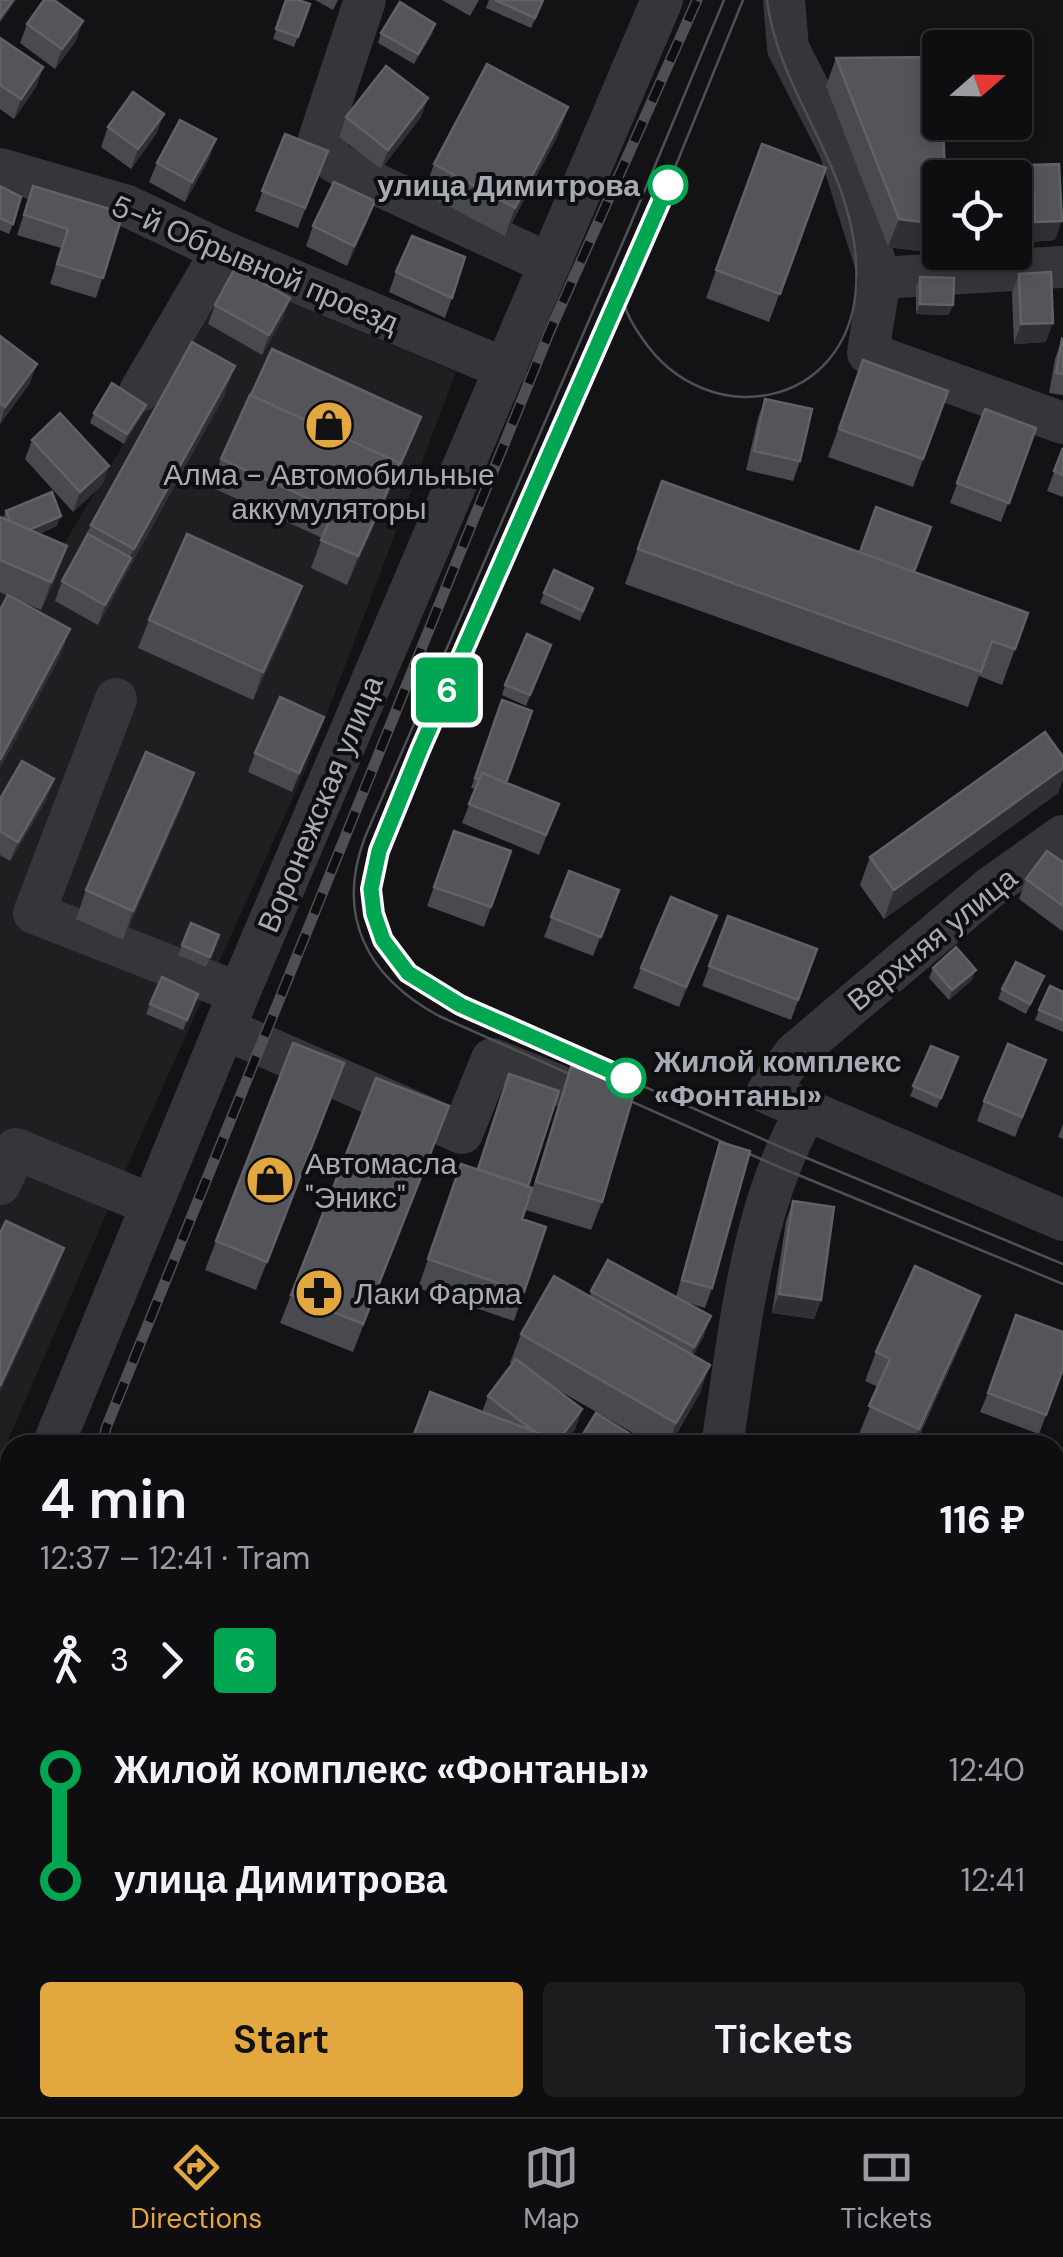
<!DOCTYPE html>
<html lang="en">
<head>
<meta charset="utf-8">
<style>
	:root { --surface:#0e0e10; --page:#1c1c1e; --text:#f1f3f6; --muted:#9b9c9f; --line:#2e2e30; --accent:#e2a73e }
	body { margin:0; font-family:"DM Sans",sans-serif; background:var(--page); color:var(--text); height:100vh; display:flex; flex-direction:column; font-size:38px; white-space:nowrap }
	* { box-sizing:border-box; margin:0 }
	p { font-size:32px; color:var(--muted) }
	.icon { flex:none; width:55px; height:55px; fill:none; stroke:currentColor; stroke-width:2; stroke-linecap:round; stroke-linejoin:round }
	.map { position:relative; flex:1; overflow:hidden }
	.sheet { position:absolute; left:0px; top:1435px; width:1065px; height:682px; display:flex; flex-direction:column; background:var(--surface); border-radius:30px 30px 0 0; box-shadow:0 5px 15px #0003,0 0 0 2px var(--line) }
	.sheet>* { flex:none }
	.badge { padding:0 20px; border-radius:8px; font-size:35px; line-height:65px }
	.needle { width:65px; rotate:70deg }
	.fabs { position:absolute; left:922px; top:30px; display:grid; gap:20px }
	.fabs a { display:grid; place-items:center; width:110px; height:110px; border-radius:10px; background:var(--surface); box-shadow:0 5px 15px #0003,0 0 0 2px var(--line); font-size:50px }
	.map>.badge { position:absolute; translate:-50% -50%; box-shadow:0 0 0 5px #fff }
	.legs { display:flex; align-items:center; gap:15px; height:110px; padding:0 40px; font-size:32px }
	.legs p { margin-inline-start:auto }
	.summary { display:flex; align-items:center; justify-content:space-between; height:170px; padding:0 40px }
	h1 { font-size:55px; font-weight:600; line-height:75px }
	.primary-button { display:flex; gap:20px; margin-top:auto; padding:20px 40px }
	.primary-button a { flex:1; height:115px; border-radius:10px; background:var(--accent); color:#111; font-size:40px; font-weight:600; line-height:115px; text-align:center }
	.primary-button a+a { background:var(--page); color:var(--text) }
	ul { padding:0 40px; list-style:none }
	li { display:flex; align-items:center; gap:35px; height:110px; font-size:38px }
	li i { display:grid; place-items:center; width:15px; height:100%; margin:0 12px; background:currentColor }
	li i::after { content:''; width:25px; height:25px; margin:-12px; border:8px solid; border-radius:50%; background:var(--surface) }
	li p { margin-inline-start:auto }
	li:first-child i { background:linear-gradient(#0000 50%,currentColor 0) }
	li:last-child i { background:linear-gradient(currentColor 50%,#0000 0) }
	.tab-bar { display:flex; justify-content:space-around; align-items:center; height:140px; border-top:2px solid var(--line); background:var(--surface); font-size:28px; color:var(--muted) }
	.tab-bar a { display:grid; justify-items:center; gap:5px }
	.tab-bar .current { color:var(--accent) }
	.map>svg:first-child { display:block }
	.built { fill:#1f1f22 }
	.lines { fill:none; stroke-linecap:round; stroke-linejoin:round }
	.minor { stroke:#353639; stroke-width:42 }
	.tram { stroke:#4e5054; stroke-width:2.5 }
	.rail-casing { stroke:#4e5054; stroke-width:11 }
	.rail { stroke:#0e0e10; stroke-width:8; stroke-dasharray:22; stroke-linecap:butt }
	.wall { fill:#494a50 }
	.shaded-wall { fill:#2f3034 }
	.building { fill:#53555a; stroke:#606268; stroke-width:2.5 }
	.line-1-casing { stroke:#fff; stroke-width:22 }
	.line-1 { stroke:#00a651; stroke-width:15 }
	.stop-1-dot { fill:#fff; stroke:#00a651; stroke-width:5 }
	.labels { text-anchor:middle; dominant-baseline:central; stroke-width:8; stroke-linejoin:round; paint-order:stroke }
	.stop-label { font-size:30px; font-weight:bold; fill:#a6abb4; stroke:#0e0e10; text-anchor:end }
	.street-label { font-size:30px; fill:#a6abb4; stroke:#0e0e10 }
	.poi-label { font-size:30px; fill:#a6abb4; stroke:#0e0e10; text-anchor:start }
</style>
</head>
<body>
<div class="map">
<svg width="1063" height="2117" viewBox="0 0 1063 2117">
	<rect width="100%" height="100%" fill="#131315"/>
	<!-- built -->
	<path class="built" d="M 225,275 L 456,372 L 308,764 L 121,1180 L 0,1459 L 0,539 L 52,564 Z"/>
	<g class="lines">
		<!-- minor -->
		<path class="minor" d="M 365,0 L 319,139 L 335,162 L 365,179 L 550,264
			M 784,0 L 788,48 L 840,150 L 880,278 L 1063,267
			M 0,169 L 127,206 L 222,251 L 506,369
			M 880,278 L 868,353 L 1063,423
			M 140,391 L 222,251
			M 116,699 L 34,913 L 239,993
			M 1063,836 L 991,887 L 794,1054 L 767,1093 L 1063,1220
			M 225,1029 L 462,1133 L 492,1059 L 557,1085
			M 0,1184 L 16,1149 L 152,1205
			M 53,1445 L 239,993 L 662,0
			M 722,1445 C 740,1332 749,1213 806,1111
			M 0,1573 L 10,1549
			M 1055,1843 L 1063,1823
			M 0,1860 L 10,1866
			M 0,2002 L 9,2117
			M 668,2117 L 672,2108
			M 912,2117 L 917,2108"/>
		<!-- tram -->
		<path class="tram" d="M 724,0 L 629,228 L 365,837 C 335,916 367,977 439,1016 L 779,1167 L 1063,1284
			M 743,0 L 633,271 L 421,750 L 379,851 L 372,876 L 374,914 L 383,940 L 409,973 L 460,1005 L 785,1149 L 1063,1264
			M 622,290 C 622,307 632,324 642,338 C 707,435 848,408 856,288 C 863,174 780,102 767,0"/>
		<!-- rail casing -->
		<g class="rail-casing">
			<path id="rail" d="M 103,1445 L 106,1428 L 549,333 L 697,0
				M 132,2108 L 134,2117"/>
		</g>
		<!-- rail -->
		<use href="#rail" class="rail"/>
	</g>
	<!-- wall -->
	<path class="wall" d="M 286,0 L 310,4 L 294,47 L 273,39 Z
		M 315,0 L 338,0 L 333,10 Z
		M 442,0 L 479,0 L 470,16 Z
		M 489,0 L 544,0 L 531,28 L 486,8 Z
		M 27,24 L 76,41 L 55,69 L 20,43 Z
		M 435,24 L 432,34 L 414,64 L 378,43 L 381,33 Z
		M 0,38 L 43,67 L 36,87 L 14,119 L 0,109 Z
		M 836,58 L 935,253 L 888,247 L 826,86 Z
		M 568,107 L 558,135 L 505,236 L 424,193 L 434,164 Z
		M 164,114 L 156,134 L 131,169 L 101,147 L 108,127 Z
		M 346,117 L 421,117 L 381,169 L 339,137 Z
		M 285,134 L 328,151 L 298,228 L 255,211 Z
		M 216,139 L 209,159 L 185,202 L 149,182 L 157,163 Z
		M 762,144 L 826,168 L 769,322 L 706,298 Z
		M 1032,165 L 1055,240 L 1028,242 L 1025,184 Z
		M 0,186 L 13,224 L 9,234 L 0,230 Z
		M 33,186 L 123,213 L 96,298 L 50,284 L 61,248 L 17,235 Z
		M 368,220 L 347,266 L 306,246 L 313,226 Z
		M 396,272 L 452,298 L 445,318 L 389,292 Z
		M 1019,274 L 1046,342 L 1014,344 L 1012,293 Z
		M 920,277 L 949,315 L 916,314 L 916,287 Z
		M 290,298 L 283,318 L 262,355 L 208,324 L 215,305 Z
		M 0,336 L 30,383 L 0,424 Z
		M 1062,339 L 1063,340 L 1063,395 L 1049,393 L 1055,359 Z
		M 863,360 L 948,391 L 913,487 L 828,457 Z
		M 225,394 L 98,625 L 55,601 L 62,581 L 91,525 Z
		M 765,399 L 800,461 L 793,481 L 746,470 L 758,418 Z
		M 146,405 L 142,415 L 124,444 L 90,423 L 94,413 Z
		M 985,409 L 1036,428 L 1001,522 L 950,503 Z
		M 418,427 L 347,585 L 311,568 L 322,538 L 211,487 L 221,459 Z
		M 32,440 L 109,466 L 102,485 L 73,512 L 25,459 Z
		M 1063,448 L 1063,497 L 1047,491 Z
		M 662,481 L 1028,613 L 1002,685 L 979,676 L 968,707 L 625,584 Z
		M 6,511 L 57,526 L 39,534 L 57,575 L 41,610 L 13,598 L 60,657 L 8,596 L 0,592 L 0,517 L 3,518 Z
		M 593,588 L 580,621 L 540,603 L 544,593 Z
		M 292,615 L 253,700 L 138,648 L 149,620 Z
		M 551,645 L 526,706 L 502,695 L 505,685 Z
		M 502,700 L 506,783 L 559,804 L 539,855 L 462,823 L 475,789 L 471,788 Z
		M 316,736 L 292,792 L 248,772 L 255,753 Z
		M 1063,757 L 1063,779 L 1058,793 L 884,919 L 860,885 L 870,857 Z
		M 0,799 L 47,799 L 10,861 L 0,855 Z
		M 184,801 L 123,940 L 76,919 L 86,890 Z
		M 454,831 L 511,851 L 484,927 L 427,906 Z
		M 1063,862 L 1063,929 L 1062,931 L 1019,899 L 1026,879 Z
		M 569,871 L 619,890 L 593,956 L 544,937 Z
		M 717,916 L 679,1007 L 633,988 L 641,968 Z
		M 728,916 L 817,949 L 791,1020 L 702,986 Z
		M 191,923 L 219,935 L 206,967 L 178,955 Z
		M 933,968 L 972,980 L 949,1000 L 929,978 Z
		M 1044,976 L 1026,1014 L 998,999 L 1002,989 Z
		M 1063,992 L 1063,1032 L 1035,1020 L 1039,1010 Z
		M 198,994 L 183,1030 L 146,1014 L 150,1004 Z
		M 931,1046 L 958,1057 L 937,1108 L 910,1096 Z
		M 1046,1060 L 1015,1137 L 977,1121 L 984,1101 Z
		M 571,1067 L 602,1202 L 591,1230 L 526,1210 L 561,1095 Z
		M 334,1091 L 256,1290 L 205,1270 L 216,1241 Z
		M 449,1106 L 353,1352 L 280,1323 L 291,1295 Z
		M 1063,1124 L 1063,1139 L 1058,1137 Z
		M 720,1142 L 712,1288 L 705,1308 L 685,1302 L 704,1336 L 693,1355 L 700,1393 L 670,1445 L 654,1445 L 551,1386 L 582,1409 L 575,1429 L 564,1443 L 482,1412 L 488,1396 L 512,1364 L 510,1363 L 521,1334 L 590,1296 L 591,1291 L 676,1297 L 713,1162 Z
		M 461,1164 L 528,1186 L 522,1219 L 546,1227 L 514,1321 L 418,1288 Z
		M 793,1201 L 821,1300 L 814,1319 L 772,1313 L 786,1221 Z
		M 970,1324 L 915,1445 L 882,1445 L 859,1434 L 878,1387 L 865,1381 L 876,1352 Z
		M 1063,1369 L 1039,1434 L 980,1412 L 988,1393 Z"/>
	<!-- shaded-wall -->
	<path class="shaded-wall" d="M 13,0 L 16,0 L 0,23 L 0,18 Z
		M 83,21 L 76,41 L 55,69 L 62,49 Z
		M 435,24 L 432,34 L 414,64 L 418,54 Z
		M 43,67 L 36,87 L 14,119 L 21,99 Z
		M 428,98 L 421,117 L 381,169 L 388,150 Z
		M 568,107 L 558,135 L 505,236 L 515,208 Z
		M 164,114 L 156,134 L 131,169 L 138,149 Z
		M 216,139 L 209,159 L 185,202 L 192,182 Z
		M 375,201 L 368,220 L 347,266 L 354,246 Z
		M 899,219 L 940,224 L 940,240 L 935,253 L 888,247 Z
		M 1062,221 L 1055,240 L 1028,242 L 1035,222 Z
		M 290,298 L 283,318 L 262,355 L 269,335 Z
		M 920,304 L 953,305 L 949,315 L 916,314 Z
		M 1053,323 L 1046,342 L 1014,344 L 1021,324 Z
		M 37,364 L 30,383 L 0,424 L 5,407 Z
		M 235,366 L 225,394 L 98,625 L 105,605 L 134,549 Z
		M 146,405 L 142,415 L 124,444 L 127,434 Z
		M 418,427 L 347,585 L 358,556 Z
		M 109,466 L 102,485 L 73,512 L 80,492 Z
		M 61,516 L 57,526 L 12,545 L 15,535 Z
		M 67,546 L 57,575 L 41,610 L 51,582 Z
		M 302,586 L 292,615 L 253,700 L 263,672 Z
		M 70,629 L 60,657 L 0,769 L 0,760 Z
		M 324,717 L 316,736 L 292,792 L 299,773 Z
		M 1063,768 L 1063,779 L 1058,793 L 884,919 L 894,890 Z
		M 194,773 L 184,801 L 123,940 L 133,911 Z
		M 54,779 L 47,799 L 10,861 L 18,842 Z
		M 717,916 L 710,936 L 679,1007 L 686,987 Z
		M 976,970 L 972,980 L 949,1000 L 952,990 Z
		M 64,1248 L 54,1277 L 0,1392 L 0,1386 Z
		M 779,1294 L 821,1300 L 814,1319 L 772,1313 Z
		M 980,1296 L 970,1324 L 914,1445 L 919,1429 Z
		M 711,1316 L 704,1336 L 687,1367 L 694,1347 Z
		M 710,1365 L 700,1393 L 669,1445 L 676,1423 Z
		M 582,1409 L 575,1429 L 563,1445 L 555,1445 Z"/>
	<!-- building -->
	<path class="building" d="M 0,0 L 13,0 L 0,18 Z
		M 44,0 L 54,0 L 83,21 L 62,49 L 27,24 Z
		M 286,0 L 298,0 L 310,4 L 298,37 L 276,29 Z
		M 495,0 L 543,0 L 535,18 Z
		M 400,2 L 435,24 L 418,54 L 381,33 Z
		M 0,38 L 43,67 L 21,99 L 0,85 Z
		M 940,57 L 940,122 L 943,122 L 945,178 L 940,178 L 940,224 L 899,219 L 836,58 Z
		M 487,64 L 568,107 L 515,208 L 434,164 Z
		M 386,66 L 428,98 L 388,150 L 346,117 Z
		M 133,92 L 164,114 L 138,149 L 108,127 Z
		M 180,120 L 216,139 L 192,182 L 157,163 Z
		M 285,134 L 328,151 L 305,208 L 262,191 Z
		M 762,144 L 826,168 L 780,294 L 716,270 Z
		M 1059,164 L 1062,221 L 1035,222 L 1032,165 Z
		M 334,182 L 375,201 L 354,246 L 313,226 Z
		M 0,186 L 21,197 L 13,224 L 0,218 Z
		M 33,186 L 123,213 L 103,278 L 57,264 L 68,229 L 24,215 Z
		M 412,236 L 465,257 L 452,298 L 396,272 Z
		M 235,268 L 290,298 L 269,335 L 215,305 Z
		M 1051,272 L 1053,323 L 1021,324 L 1019,274 Z
		M 920,277 L 954,278 L 953,305 L 920,304 Z
		M 0,336 L 37,364 L 5,407 L 0,403 Z
		M 1062,339 L 1063,340 L 1063,374 L 1056,373 Z
		M 192,342 L 235,366 L 134,549 L 91,525 Z
		M 272,349 L 421,417 L 393,481 L 400,463 L 251,395 Z
		M 863,360 L 948,391 L 923,459 L 839,429 Z
		M 112,383 L 146,405 L 127,434 L 94,413 Z
		M 250,395 L 400,463 L 358,556 L 321,540 L 334,510 L 221,459 Z
		M 765,399 L 812,409 L 800,461 L 754,451 Z
		M 985,409 L 1036,428 L 1009,503 L 957,483 Z
		M 60,413 L 109,466 L 80,492 L 32,440 Z
		M 1063,448 L 1063,475 L 1054,471 Z
		M 662,481 L 1028,613 L 1015,649 L 992,641 L 981,672 L 638,549 Z
		M 52,492 L 61,516 L 29,530 L 10,521 L 6,511 Z
		M 876,507 L 931,527 L 914,572 L 860,552 Z
		M 0,517 L 67,546 L 51,582 L 0,560 Z
		M 88,534 L 131,558 L 105,605 L 62,581 Z
		M 187,534 L 302,586 L 263,672 L 149,620 Z
		M 554,570 L 593,588 L 583,611 L 544,593 Z
		M 8,595 L 70,629 L 0,760 L 0,610 Z
		M 527,634 L 551,645 L 530,695 L 505,685 Z
		M 280,697 L 324,717 L 299,773 L 255,753 Z
		M 502,700 L 532,711 L 506,783 L 482,773 L 479,780 L 475,778 Z
		M 1045,732 L 1063,757 L 1063,768 L 894,890 L 870,857 Z
		M 146,752 L 194,773 L 133,911 L 86,890 Z
		M 22,761 L 54,779 L 18,842 L 0,831 L 0,799 Z
		M 482,773 L 559,804 L 546,835 L 469,804 Z
		M 454,831 L 511,851 L 491,907 L 434,887 Z
		M 1047,851 L 1063,862 L 1063,906 L 1026,879 Z
		M 569,871 L 619,890 L 601,937 L 551,917 Z
		M 671,897 L 717,916 L 686,987 L 641,968 Z
		M 728,916 L 817,949 L 798,1000 L 709,966 Z
		M 191,923 L 219,935 L 210,957 L 182,945 Z
		M 956,947 L 976,970 L 952,990 L 933,968 Z
		M 1016,962 L 1044,976 L 1030,1004 L 1002,989 Z
		M 162,977 L 198,994 L 187,1020 L 150,1004 Z
		M 1050,986 L 1063,992 L 1063,1020 L 1039,1010 Z
		M 293,1043 L 344,1063 L 267,1262 L 216,1241 Z
		M 1008,1044 L 1046,1060 L 1022,1117 L 984,1101 Z
		M 931,1046 L 958,1057 L 941,1098 L 913,1086 Z
		M 571,1067 L 636,1086 L 602,1202 L 536,1182 Z
		M 509,1074 L 559,1091 L 528,1186 L 478,1169 Z
		M 376,1078 L 449,1106 L 363,1324 L 291,1295 Z
		M 720,1142 L 750,1151 L 712,1288 L 682,1280 Z
		M 461,1164 L 532,1188 L 522,1219 L 546,1227 L 524,1292 L 428,1259 Z
		M 793,1201 L 834,1207 L 821,1300 L 779,1294 Z
		M 6,1221 L 64,1248 L 0,1386 L 0,1233 Z
		M 608,1260 L 711,1316 L 694,1347 L 591,1291 Z
		M 915,1266 L 980,1296 L 919,1429 L 869,1406 L 890,1359 L 876,1352 Z
		M 554,1276 L 710,1365 L 676,1423 L 521,1334 Z
		M 1016,1315 L 1063,1332 L 1063,1369 L 1046,1415 L 988,1393 Z
		M 516,1359 L 582,1409 L 558,1441 L 535,1432 L 488,1396 Z
		M 430,1392 L 570,1445 L 410,1445 Z
		M 596,1413 L 648,1445 L 583,1445 L 578,1442 Z
		M 473,2108 L 652,2108 L 648,2117 L 471,2117 L 469,2116 Z"/>
	<g class="lines">
		<!-- line-1 casing -->
		<g class="line-1-casing">
			<path id="line-1" d="M 626,1078 L 460,1005 L 408,973 L 383,940 L 374,914 L 371,889 L 379,851 L 420,750 L 668,185"/>
		</g>
		<!-- line-1 -->
		<use href="#line-1" class="line-1"/>
	</g>
	<!-- icons -->
	<defs>
		<g id="shop-disc" transform="scale(2.5)"><circle r="9.5" fill="#e2a73e" stroke="#0e0e10"/><path d="M-5-2.5h2.3a2.7 3.5 0 0 1 5.4 0H5L5.5 6h-11ZM-1.5-2.5h3a1.5 2.3 0 0 0-3 0Z" fill="#111"/></g>
		<g id="pharmacy-disc" transform="scale(2.5)"><circle r="9.5" fill="#e2a73e" stroke="#0e0e10"/><path d="M-2-6h4v4h4v4h-4v4h-4v-4h-4v-4h4Z" fill="#111"/></g>
	</defs>
	<g fill-rule="evenodd">
		<use href="#shop-disc" x="329" y="425"/>
		<use href="#shop-disc" x="270" y="1180"/>
		<use href="#pharmacy-disc" x="319" y="1293"/>
	</g>
	<!-- markers -->
	<g class="stop-1-dot">
		<circle cx="668" cy="185" r="18"/>
		<circle cx="626" cy="1078" r="18"/>
	</g>
	<g class="labels">
		<!-- stop labels -->
		<g class="stop-label">
			<text x="640" y="185">улица Димитрова</text>
			<text x="654" y="1061" text-anchor="start">Жилой комплекс<tspan x="654" dy="34">«Фонтаны»</tspan></text>
		</g>
		<!-- street labels -->
		<g class="street-label">
			<text transform="translate(255 264) rotate(23)">5-й Обрывной проезд</text>
			<text transform="translate(320 804) rotate(-67)">Воронежская улица</text>
			<text transform="translate(932 939) rotate(-39)">Верхняя улица</text>
		</g>
		<!-- poi labels -->
		<g class="poi-label">
			<text x="329" y="474" text-anchor="middle">Алма - Автомобильные<tspan x="329" dy="34">аккумуляторы</tspan></text>
			<text x="305" y="1163">Автомасла<tspan x="305" dy="34">"Эникс"</tspan></text>
			<text x="354" y="1293">Лаки Фарма</text>
		</g>
	</g>
</svg>
<div class="fabs">
<a><svg class="needle" viewBox="-14 -14 28 28"><path d="M0-13l5 13h-10z" fill="#e53935"/><path d="M0 13l5-13h-10z" fill="#9b9c9f"/></svg></a>
<a><svg class="icon" aria-label="locate" viewBox="0 0 24 24"><circle cx="12" cy="12" r="6"/><path d="M12 2v4M12 18v4M2 12h4M18 12h4"/></svg></a>
</div>
<b class="badge" style="left:447px;top:690px;background:#00a651;color:#fff">6</b>
<section class="sheet">
<div class="summary"><div><h1>4 min</h1><p>12:37 – 12:41 · Tram</p></div><b>116 ₽</b></div>
<div class="legs"><svg class="icon" aria-label="walk" viewBox="0 0 24 24"><circle cx="13" cy="4" r="2"/><path d="M13 8l-2 6 4 7M11 14l-3 7M7 12l3-4h3l4 4"/></svg>3<svg class="icon" aria-label="forward" viewBox="0 0 24 24"><path d="M9 5l7 7-7 7"/></svg><b class="badge" style="background:#00a651;color:#fff">6</b></div>
<ul>
<li><i style="color:#00a651"></i><b>Жилой комплекс «Фонтаны»</b><p>12:40</p></li>
<li><i style="color:#00a651"></i><b>улица Димитрова</b><p>12:41</p></li>
</ul>
<div class="primary-button"><a>Start</a><a>Tickets</a></div>
</section>
</div>
<nav class="tab-bar">
<a class="current"><svg class="icon" aria-label="directions" viewBox="0 0 24 24"><path d="M12 3l9 9-9 9-9-9zM9 14v-3h6M13 9l2 2-2 2"/></svg>Directions</a>
<a><svg class="icon" aria-label="map" viewBox="0 0 24 24"><path d="M3 6l6-2 6 2 6-2v14l-6 2-6-2-6 2zM9 4v14M15 6v14"/></svg>Map</a>
<a><svg class="icon" aria-label="tickets" viewBox="0 0 24 24"><path d="M3 7h18v10H3zM15 7v10"/></svg>Tickets</a>
</nav>
</body>
</html>
